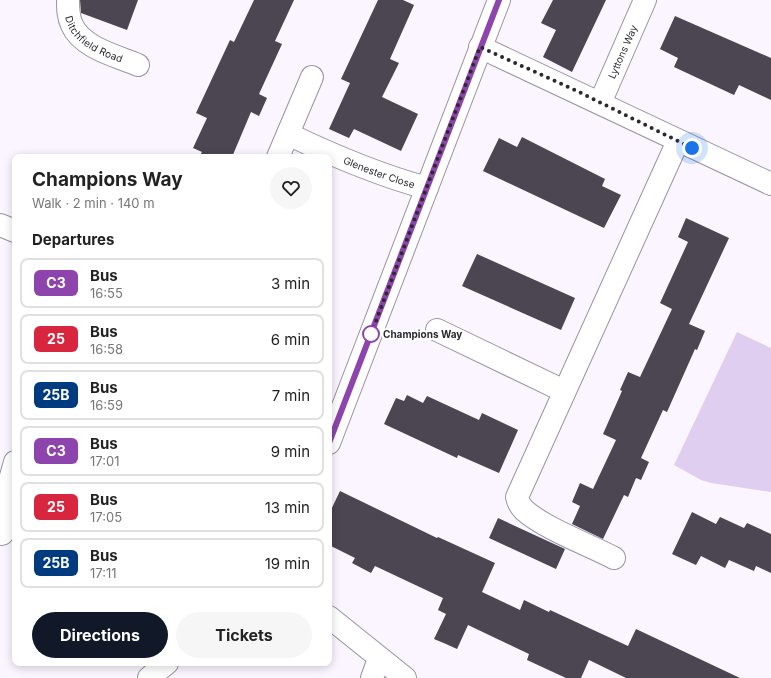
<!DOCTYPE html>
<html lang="en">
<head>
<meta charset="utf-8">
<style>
	:root { --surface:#fff; --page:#f6f6f6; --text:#222; --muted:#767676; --line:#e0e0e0; --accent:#111827 }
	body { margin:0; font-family:Inter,sans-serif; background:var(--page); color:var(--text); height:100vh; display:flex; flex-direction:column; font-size:15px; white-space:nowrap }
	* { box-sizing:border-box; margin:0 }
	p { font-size:13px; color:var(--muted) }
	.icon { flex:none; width:22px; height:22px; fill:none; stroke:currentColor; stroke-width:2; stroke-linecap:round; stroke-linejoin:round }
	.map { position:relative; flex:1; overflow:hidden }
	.side { position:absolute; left:12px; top:154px; width:320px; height:512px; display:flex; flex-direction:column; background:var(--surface); border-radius:8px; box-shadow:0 2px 10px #0003 }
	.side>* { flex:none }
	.badge { padding:0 8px; border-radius:6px; font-size:14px; line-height:26px }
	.you { position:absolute; width:20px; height:20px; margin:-10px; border:3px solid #fff; border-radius:50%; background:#1a73e8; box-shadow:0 0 0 6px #1a73e833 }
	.map>.badge { position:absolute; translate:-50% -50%; box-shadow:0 0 0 2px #fff }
	h2 { padding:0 20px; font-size:15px; line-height:36px }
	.round { display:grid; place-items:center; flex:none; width:42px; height:42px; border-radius:21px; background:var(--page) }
	.head { display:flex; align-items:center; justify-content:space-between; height:68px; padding:0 20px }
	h1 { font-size:19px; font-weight:700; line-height:30px }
	.action { display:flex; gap:8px; margin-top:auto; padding:8px 20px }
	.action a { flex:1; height:46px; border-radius:24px; background:var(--accent); color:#fff; font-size:16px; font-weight:700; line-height:46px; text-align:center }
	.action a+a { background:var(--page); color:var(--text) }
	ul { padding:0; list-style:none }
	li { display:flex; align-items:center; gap:12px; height:50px; margin:0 8px 6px; padding:0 12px; border:2px solid var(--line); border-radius:8px }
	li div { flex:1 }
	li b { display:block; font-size:15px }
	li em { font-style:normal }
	li .badge { min-width:44px; font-weight:700; text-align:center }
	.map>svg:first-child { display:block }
	.park { fill:#e0cef0 }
	.building { fill:#4c4552 }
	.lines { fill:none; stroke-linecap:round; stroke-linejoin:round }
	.minor-casing { stroke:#9a93a1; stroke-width:24 }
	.minor { stroke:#fff; stroke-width:22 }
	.line-casing { stroke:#fff; stroke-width:9 }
	.line { stroke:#8e44ad; stroke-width:6 }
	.walk { stroke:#2c292f; stroke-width:4; stroke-dasharray:0 7.2 }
	.stop-dot { fill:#fff; stroke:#8e44ad; stroke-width:2 }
	.labels { text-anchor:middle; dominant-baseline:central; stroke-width:4; stroke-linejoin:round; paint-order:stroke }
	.street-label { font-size:10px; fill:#2c292f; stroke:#fff }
	.stop-label { font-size:10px; font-weight:bold; fill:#2c292f; stroke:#fff; text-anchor:start }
</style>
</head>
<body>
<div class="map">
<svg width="771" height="678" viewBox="0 0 771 678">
	<rect width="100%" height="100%" fill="#faf5fe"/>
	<!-- park -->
	<path class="park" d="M 737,332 L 771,348 L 771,492 L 711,483 L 701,480 L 674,465 Z"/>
	<!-- building -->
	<path class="building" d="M 80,0 L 138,0 L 127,30 L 81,13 Z
		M 254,0 L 294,0 L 275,41 L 282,44 L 259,94 L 267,98 L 259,116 L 251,112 L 232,157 L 199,157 L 202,152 L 193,148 L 207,118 L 196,113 L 230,40 L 234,42 Z
		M 378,0 L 403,0 L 414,5 L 390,59 L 399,63 L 382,97 L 418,114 L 401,151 L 354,129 L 349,138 L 329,129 L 350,83 L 341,79 Z
		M 553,0 L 606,0 L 572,72 L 543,57 L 556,30 L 541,23 Z
		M 675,16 L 771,58 L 771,100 L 739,85 L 734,95 L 674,67 L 678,58 L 660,49 Z
		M 522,137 L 605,179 L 602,186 L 621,195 L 604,228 L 483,171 L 499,138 L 517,147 Z
		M 686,218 L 729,238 L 689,324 L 705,331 L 697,350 L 695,349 L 667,412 L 663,410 L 641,458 L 649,462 L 641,480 L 636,478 L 628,497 L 624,495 L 603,539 L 572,524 L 580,506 L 572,502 L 580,483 L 593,489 L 616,440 L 603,434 L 622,391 L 620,390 L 628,372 L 640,377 L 672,309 L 660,303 L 688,242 L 678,237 Z
		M 477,254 L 575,298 L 561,330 L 462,286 Z
		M 407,395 L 423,403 L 427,396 L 479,420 L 482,413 L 518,430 L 499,473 L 458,455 L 457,458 L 384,424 L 396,398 L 404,401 Z
		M 340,491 L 437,538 L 438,537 L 495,563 L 482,592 L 520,610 L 524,600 L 549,612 L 550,610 L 628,646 L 636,629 L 740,678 L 626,678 L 589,660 L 581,678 L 566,678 L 527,660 L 529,654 L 468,625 L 457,649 L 446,644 L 434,639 L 446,614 L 438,610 L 443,598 L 375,566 L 371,573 L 352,563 L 355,558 L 329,545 L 329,514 Z
		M 692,512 L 716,524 L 720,517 L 744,528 L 747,523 L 771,534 L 771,573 L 756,566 L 754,571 L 729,560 L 725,568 L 701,556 L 696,565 L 672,554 Z
		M 498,518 L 565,549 L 556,569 L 489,538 Z"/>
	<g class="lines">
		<!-- minor casing -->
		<g class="minor-casing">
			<g id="minor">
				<path id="s1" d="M 68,0 C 68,8 68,17 72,25 C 82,48 117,56 138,65"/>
				<path d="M 480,47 L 771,184"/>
				<path id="s2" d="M 600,103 L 645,0"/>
				<path id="s3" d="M 288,134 C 334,156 378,175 427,188"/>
				<path d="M 278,157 L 312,77"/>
				<path d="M 0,225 L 15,231"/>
				<path d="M 437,330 L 564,391"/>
				<path d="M 329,443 L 499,0"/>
				<path d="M 2,534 L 4,501 L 15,462"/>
				<path d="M 614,558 C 589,545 544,528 524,510 C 520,506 518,502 517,497 L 678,141"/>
				<path d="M 329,617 L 405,678"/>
				<path d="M 149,678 L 167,663"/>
				<path d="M 372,678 L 379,659"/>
			</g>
		</g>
		<!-- minor -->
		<use href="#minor" class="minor"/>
	</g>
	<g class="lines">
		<!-- line casing -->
		<g class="line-casing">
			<path id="line" d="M 329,443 L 499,0"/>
		</g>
		<!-- line -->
		<use href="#line" class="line"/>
		<!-- walk -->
		<path class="walk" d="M 371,334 L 480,47 L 575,90 L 692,148"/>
	</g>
	<!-- markers -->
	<circle class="stop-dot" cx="371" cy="334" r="8"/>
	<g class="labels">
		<!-- street labels -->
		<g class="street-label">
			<text stroke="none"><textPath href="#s1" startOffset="52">Ditchfield Road</textPath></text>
			<text stroke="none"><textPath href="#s2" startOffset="56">Lyttons Way</textPath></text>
			<text stroke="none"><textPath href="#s3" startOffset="99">Glenester Close</textPath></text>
		</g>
		<!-- stop labels -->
		<g class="stop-label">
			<text x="383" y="334">Champions Way</text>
		</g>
	</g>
</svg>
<div class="you" style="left:692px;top:148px"></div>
<section class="side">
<div class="head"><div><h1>Champions Way</h1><p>Walk · 2 min · 140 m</p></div><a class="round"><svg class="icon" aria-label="heart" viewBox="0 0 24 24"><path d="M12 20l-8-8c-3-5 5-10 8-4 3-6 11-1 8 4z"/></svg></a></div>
<h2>Departures</h2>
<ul>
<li><span class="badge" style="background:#8e44ad;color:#fff">C3</span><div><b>Bus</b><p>16:55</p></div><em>3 min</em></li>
<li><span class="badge" style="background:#d7263d;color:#fff">25</span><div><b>Bus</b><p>16:58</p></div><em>6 min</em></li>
<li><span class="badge" style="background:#003b80;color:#fff">25B</span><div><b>Bus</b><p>16:59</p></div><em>7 min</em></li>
<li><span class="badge" style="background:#8e44ad;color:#fff">C3</span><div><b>Bus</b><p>17:01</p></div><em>9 min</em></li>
<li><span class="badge" style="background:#d7263d;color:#fff">25</span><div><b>Bus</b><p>17:05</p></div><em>13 min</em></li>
<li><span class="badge" style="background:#003b80;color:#fff">25B</span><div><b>Bus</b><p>17:11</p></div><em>19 min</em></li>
</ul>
<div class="action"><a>Directions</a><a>Tickets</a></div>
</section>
</div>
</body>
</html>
